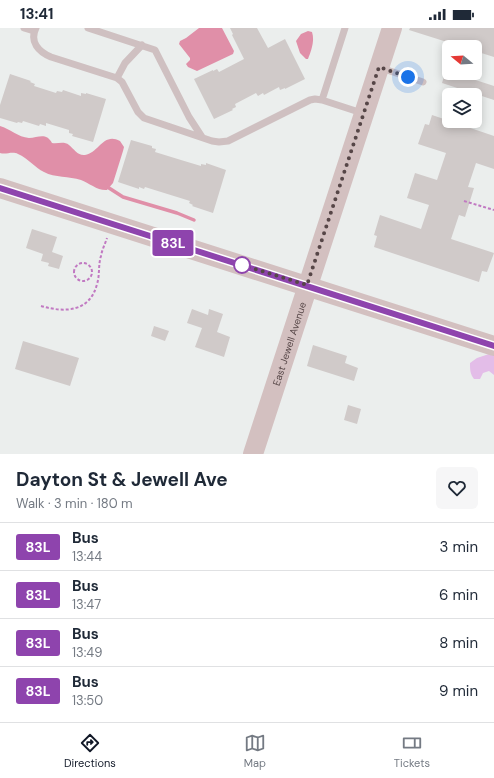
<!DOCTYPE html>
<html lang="en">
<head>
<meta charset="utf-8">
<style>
	:root { --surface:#fff; --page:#f6f6f7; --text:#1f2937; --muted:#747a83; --line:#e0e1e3; --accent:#111827 }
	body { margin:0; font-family:"DM Sans",sans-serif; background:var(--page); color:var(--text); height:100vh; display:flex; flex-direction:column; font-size:15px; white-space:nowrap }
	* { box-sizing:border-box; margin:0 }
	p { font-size:13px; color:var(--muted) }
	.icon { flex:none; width:22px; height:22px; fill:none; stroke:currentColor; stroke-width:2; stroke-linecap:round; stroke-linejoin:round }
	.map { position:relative; height:426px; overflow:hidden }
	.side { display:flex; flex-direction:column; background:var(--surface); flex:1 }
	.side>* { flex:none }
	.badge { padding:0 8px; border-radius:3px; font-size:14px; line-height:26px }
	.needle { width:26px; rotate:288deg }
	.buttons { position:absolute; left:442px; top:12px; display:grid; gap:8px }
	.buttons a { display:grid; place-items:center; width:40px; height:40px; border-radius:6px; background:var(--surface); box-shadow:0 2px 10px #0003; font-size:20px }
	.you { position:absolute; width:20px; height:20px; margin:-10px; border:3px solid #fff; border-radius:50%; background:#1a73e8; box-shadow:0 0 0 6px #1a73e833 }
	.map>.badge { position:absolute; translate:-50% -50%; box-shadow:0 0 0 2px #fff }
	.round { display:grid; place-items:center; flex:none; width:42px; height:42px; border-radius:6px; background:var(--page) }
	.summary { display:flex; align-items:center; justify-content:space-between; height:68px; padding:0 16px }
	h1 { font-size:19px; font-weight:700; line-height:30px }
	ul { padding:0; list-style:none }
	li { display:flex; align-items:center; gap:12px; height:48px; padding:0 16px; border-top:1px solid var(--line) }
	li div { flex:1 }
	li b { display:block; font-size:15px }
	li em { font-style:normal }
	li .badge { min-width:44px; font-weight:700; text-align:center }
	.status { display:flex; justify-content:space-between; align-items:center; height:28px; padding:0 20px; background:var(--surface); direction:ltr }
	.status svg { height:11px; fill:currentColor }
	.dock { display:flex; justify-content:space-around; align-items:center; height:56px; border-top:1px solid var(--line); background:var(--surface); font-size:11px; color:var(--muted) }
	.dock a { display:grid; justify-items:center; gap:2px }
	.dock .active { color:var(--accent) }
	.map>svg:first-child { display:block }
	.green { fill:#e3bde8 }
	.water { fill:#e08fa8 }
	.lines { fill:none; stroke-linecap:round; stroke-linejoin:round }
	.stream { stroke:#e08fa8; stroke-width:3.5 }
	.building { fill:#d0cac9 }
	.path { stroke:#c179c2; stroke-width:2; stroke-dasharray:3 2; stroke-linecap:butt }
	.lane { stroke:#cfc0c1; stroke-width:7 }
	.secondary { stroke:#d3c0c0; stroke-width:20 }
	.line-casing { stroke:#fff; stroke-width:9 }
	.line { stroke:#8e44ad; stroke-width:6 }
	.walk { stroke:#564647; stroke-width:4; stroke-dasharray:0 7.2 }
	.stop-dot { fill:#fff; stroke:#8e44ad; stroke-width:2 }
	.labels { text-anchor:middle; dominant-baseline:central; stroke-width:3.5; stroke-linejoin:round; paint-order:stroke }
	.street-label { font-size:10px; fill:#564647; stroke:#fff }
</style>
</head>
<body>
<div class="status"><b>13:41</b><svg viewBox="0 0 49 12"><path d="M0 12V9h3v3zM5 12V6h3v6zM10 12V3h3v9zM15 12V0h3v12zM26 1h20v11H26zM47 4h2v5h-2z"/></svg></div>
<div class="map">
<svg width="494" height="426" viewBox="0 0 494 426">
	<rect width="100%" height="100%" fill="#ebeeed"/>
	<!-- green -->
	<path class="green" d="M 489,326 L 494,327 L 494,347 L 489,343 L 483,345 L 480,351 L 474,351 C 470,346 470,341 470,335 L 477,330 Z"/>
	<!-- water -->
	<path class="water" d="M 199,0 L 222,0 L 234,23 L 233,26 L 197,43 L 188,39 L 186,36 L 190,32 L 190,30 L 179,16 L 180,13 L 186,10 Z
		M 308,3 L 312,4 C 315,13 311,23 308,31 L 306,31 L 300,25 L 296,13 L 301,6 Z
		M 0,98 C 10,101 18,109 29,110 C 38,110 46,104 52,115 C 58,116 64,113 69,117 C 74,121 78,128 85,127 C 99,125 103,104 120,113 L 124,119 L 123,123 L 113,155 L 107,162 C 98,163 89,155 81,152 C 69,148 55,150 44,144 C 35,140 28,130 18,126 C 12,123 6,127 0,125 Z"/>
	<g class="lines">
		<!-- stream -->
		<path class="stream" d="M 109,160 L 123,169 L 177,185 L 194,192"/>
	</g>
	<!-- building -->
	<path class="building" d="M 230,0 L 257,0 L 268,20 L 285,11 L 305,51 L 285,61 L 285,60 L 280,62 L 279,59 L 264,67 L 263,65 L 258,68 L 256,65 L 235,76 L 236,79 L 232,81 L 233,82 L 214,91 L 194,51 L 213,42 L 213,43 L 217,41 L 219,44 L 244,31 L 232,7 L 233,6 Z
		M 410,0 L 494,0 L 494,29 L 475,23 L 475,19 L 463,19 L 447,14 L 409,2 Z
		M 446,42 L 449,43 L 449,45 L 454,45 L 494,58 L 494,72 L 442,55 Z
		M 10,46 L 31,53 L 30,54 L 35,56 L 34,58 L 56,65 L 57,63 L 62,64 L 63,62 L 81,68 L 81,65 L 86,66 L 86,65 L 106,71 L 93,114 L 72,108 L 73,106 L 69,105 L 69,102 L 46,95 L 46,98 L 40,96 L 39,98 L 23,93 L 22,95 L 18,94 L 17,95 L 0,90 L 0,77 Z
		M 432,87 L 494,108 L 494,141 L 476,135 L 468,159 L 474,160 L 465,189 L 459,187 L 451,211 L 494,225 L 487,244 L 482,243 L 479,254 L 374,219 L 377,208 L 374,207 L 380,187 L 421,201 L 429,177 L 407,170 L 415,145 L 437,152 L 446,125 L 418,116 L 425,96 L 429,97 Z
		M 131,112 L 152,118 L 152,120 L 156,121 L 155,124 L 181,132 L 201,138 L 201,136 L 206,137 L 206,135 L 226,142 L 213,185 L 192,178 L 193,177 L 189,175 L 190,173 L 161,164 L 145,159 L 144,161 L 139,159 L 139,161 L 118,154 Z
		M 32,201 L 57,209 L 52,224 L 63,228 L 59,241 L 48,238 L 49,235 L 41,233 L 43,226 L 26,220 Z
		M 192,281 L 208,287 L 209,281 L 223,286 L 217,304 L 230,309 L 224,329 L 195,319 L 202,300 L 187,295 Z
		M 154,298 L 169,303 L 165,313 L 151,308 Z
		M 23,313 L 79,330 L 70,358 L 15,341 Z
		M 313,317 L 347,328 L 345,335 L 358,340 L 354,353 L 307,338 Z
		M 348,377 L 361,381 L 357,396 L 344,392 Z"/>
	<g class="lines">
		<!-- path -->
		<path class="path" d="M 464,173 L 494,182
			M74 244a9 9 0 1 1 18 0a9 9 0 1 1-18 0Z
			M 41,278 C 65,285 90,284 97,256 C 100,247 98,237 101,228 C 102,222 105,216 107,210"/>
		<!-- lane -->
		<path class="lane" d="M 24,0 L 34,3
			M 36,0 C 29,14 39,24 51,29 L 117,50 L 122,54 L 138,84 L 144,90 L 212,113 L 219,114 L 228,113 L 310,72 L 315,71 L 322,72 L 362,85
			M 88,0 L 155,22 L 189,89 L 202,109
			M 381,40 L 423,54
			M 117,50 L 125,35 L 142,17
			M 322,72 L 345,0"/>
		<!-- secondary -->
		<g class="secondary">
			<path d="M 0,160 L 494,318"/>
			<path id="s1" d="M 253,426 L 392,0"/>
		</g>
	</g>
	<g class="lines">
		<!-- line casing -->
		<g class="line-casing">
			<path id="line" d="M 0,160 L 494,318"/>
		</g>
		<!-- line -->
		<use href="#line" class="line"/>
		<!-- walk -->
		<path class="walk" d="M 242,237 L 307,257 L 379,39 L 408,49"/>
	</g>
	<!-- markers -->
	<circle class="stop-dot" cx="242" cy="237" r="8"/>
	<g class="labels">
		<!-- street labels -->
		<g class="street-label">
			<text stroke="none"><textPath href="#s1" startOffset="116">East Jewell Avenue</textPath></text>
		</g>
	</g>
</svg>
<div class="buttons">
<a><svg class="needle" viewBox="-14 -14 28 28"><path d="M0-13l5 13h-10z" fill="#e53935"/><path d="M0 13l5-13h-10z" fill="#747a83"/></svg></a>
<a><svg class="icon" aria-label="layers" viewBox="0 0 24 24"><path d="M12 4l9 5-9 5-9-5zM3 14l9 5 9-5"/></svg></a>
</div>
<div class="you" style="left:408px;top:49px"></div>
<b class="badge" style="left:173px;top:215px;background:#8e44ad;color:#fff">83L</b>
</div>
<section class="side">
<div class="summary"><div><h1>Dayton St &amp; Jewell Ave</h1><p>Walk · 3 min · 180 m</p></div><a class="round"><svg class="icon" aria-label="heart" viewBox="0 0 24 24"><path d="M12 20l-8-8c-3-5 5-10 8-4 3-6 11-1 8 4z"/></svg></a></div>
<ul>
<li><span class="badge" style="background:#8e44ad;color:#fff">83L</span><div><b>Bus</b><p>13:44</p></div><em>3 min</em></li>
<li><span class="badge" style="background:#8e44ad;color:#fff">83L</span><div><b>Bus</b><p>13:47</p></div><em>6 min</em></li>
<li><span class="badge" style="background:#8e44ad;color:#fff">83L</span><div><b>Bus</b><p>13:49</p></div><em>8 min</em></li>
<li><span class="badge" style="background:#8e44ad;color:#fff">83L</span><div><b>Bus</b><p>13:50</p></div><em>9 min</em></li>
</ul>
</section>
<nav class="dock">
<a class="active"><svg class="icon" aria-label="directions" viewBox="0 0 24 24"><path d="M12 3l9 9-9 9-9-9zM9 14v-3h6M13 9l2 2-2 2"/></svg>Directions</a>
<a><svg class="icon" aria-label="map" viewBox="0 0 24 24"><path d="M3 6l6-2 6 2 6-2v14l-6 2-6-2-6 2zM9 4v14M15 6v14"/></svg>Map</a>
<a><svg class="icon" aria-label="tickets" viewBox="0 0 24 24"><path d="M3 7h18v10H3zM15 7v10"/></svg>Tickets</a>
</nav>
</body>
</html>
